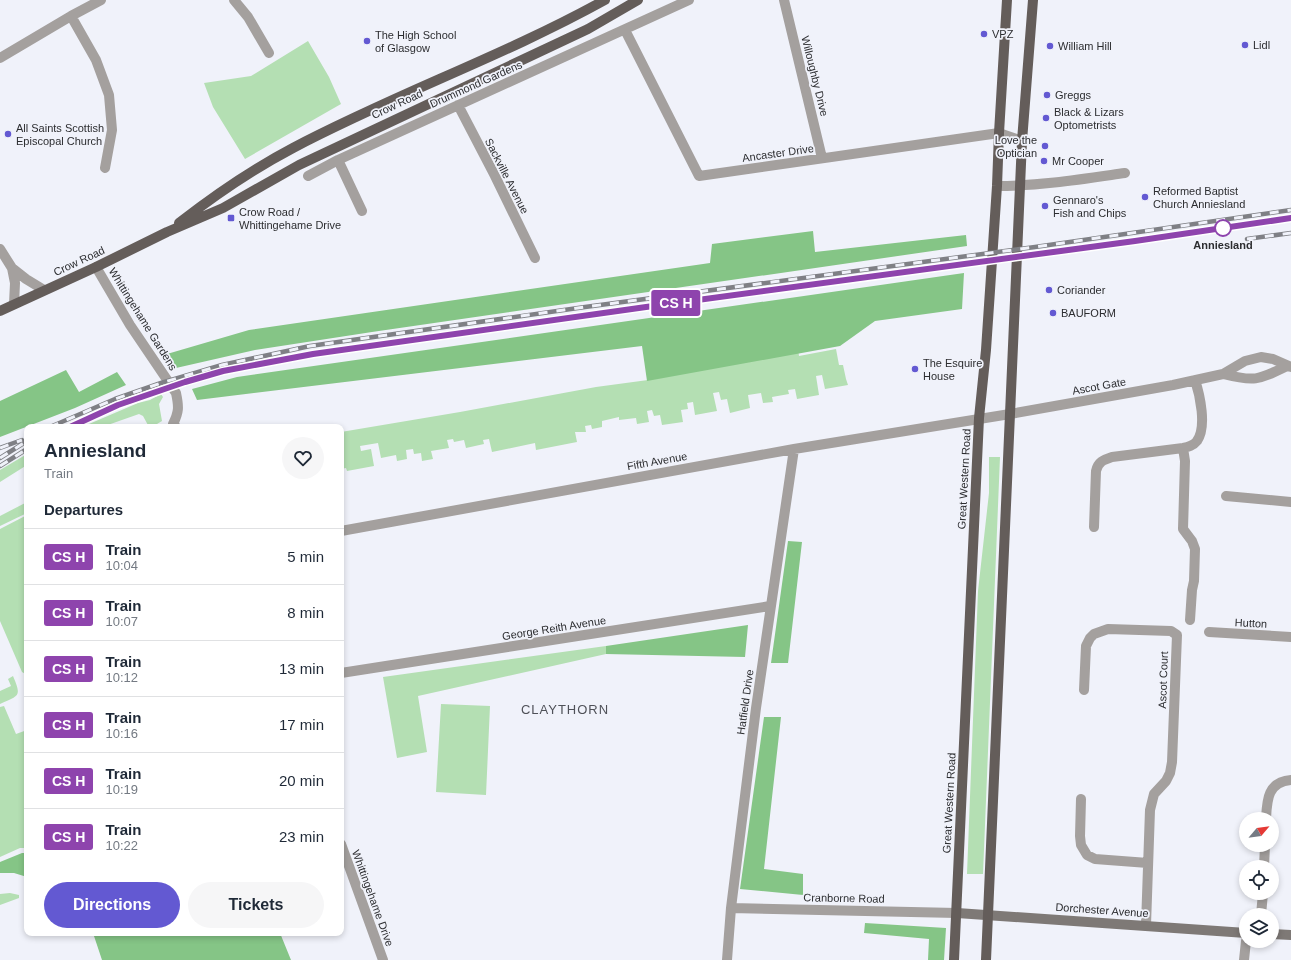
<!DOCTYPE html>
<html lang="en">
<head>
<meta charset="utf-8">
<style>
	:root { --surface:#fff; --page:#f6f6f7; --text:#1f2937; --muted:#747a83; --line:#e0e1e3; --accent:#6359d2 }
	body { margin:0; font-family:Arial,sans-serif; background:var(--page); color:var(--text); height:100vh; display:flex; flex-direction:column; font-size:15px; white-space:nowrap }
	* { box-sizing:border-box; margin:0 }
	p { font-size:13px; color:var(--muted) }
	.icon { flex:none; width:22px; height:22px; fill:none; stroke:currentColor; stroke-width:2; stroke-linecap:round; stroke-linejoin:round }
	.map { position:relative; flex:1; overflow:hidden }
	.details { position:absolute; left:24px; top:424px; width:320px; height:512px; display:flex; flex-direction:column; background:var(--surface); border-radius:8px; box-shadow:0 2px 6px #0003 }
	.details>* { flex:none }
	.badge { padding:0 8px; border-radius:3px; font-size:14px; line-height:26px }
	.needle { width:26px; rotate:61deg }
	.controls { position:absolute; left:1239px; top:812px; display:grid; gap:8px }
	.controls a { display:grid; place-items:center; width:40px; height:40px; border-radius:50%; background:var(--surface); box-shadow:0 2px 6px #0003; font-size:20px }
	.map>.badge { position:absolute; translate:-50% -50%; box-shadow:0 0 0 2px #fff }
	h2 { padding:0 20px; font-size:15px; line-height:36px }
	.round { display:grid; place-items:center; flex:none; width:42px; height:42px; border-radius:21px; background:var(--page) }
	.headline { display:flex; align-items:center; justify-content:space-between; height:68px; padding:0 20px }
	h1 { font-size:19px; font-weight:600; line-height:30px }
	.primary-button { display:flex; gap:8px; margin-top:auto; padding:8px 20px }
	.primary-button a { flex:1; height:46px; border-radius:24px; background:var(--accent); color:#fff; font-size:16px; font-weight:600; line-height:46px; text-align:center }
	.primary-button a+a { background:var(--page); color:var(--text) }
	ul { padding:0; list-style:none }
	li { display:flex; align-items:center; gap:12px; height:56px; padding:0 20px; border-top:1px solid var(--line) }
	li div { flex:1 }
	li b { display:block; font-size:15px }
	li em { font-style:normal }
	li .badge { min-width:44px; font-weight:700; text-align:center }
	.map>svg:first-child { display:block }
	.green { fill:#b4dfb3 }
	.forest { fill:#85c586 }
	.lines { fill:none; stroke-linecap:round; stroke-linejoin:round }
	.street { stroke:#a4a09e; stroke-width:10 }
	.secondary { stroke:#7e7976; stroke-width:10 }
	.primary { stroke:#645d5a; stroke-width:10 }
	.rail-casing { stroke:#7f8085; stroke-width:4.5 }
	.rail { stroke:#f0f2fa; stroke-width:3; stroke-dasharray:9; stroke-linecap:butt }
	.line-casing { stroke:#fff; stroke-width:9 }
	.line { stroke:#8e44ad; stroke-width:6 }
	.poi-dot { fill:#6359d2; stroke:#f0f2fa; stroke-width:1.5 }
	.stop-dot { fill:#fff; stroke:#8e44ad; stroke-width:2 }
	.labels { text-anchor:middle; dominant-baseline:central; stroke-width:3.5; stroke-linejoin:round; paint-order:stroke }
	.poi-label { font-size:11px; fill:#2c2d30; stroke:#f0f2fa; text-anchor:start }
	.street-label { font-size:11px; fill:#2c2d30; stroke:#f0f2fa }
	.stop-label { font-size:11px; font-weight:bold; fill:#2c2d30; stroke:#f0f2fa }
	.quarter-label { font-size:13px; letter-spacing:1px; fill:#4f5158; stroke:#f0f2fa }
</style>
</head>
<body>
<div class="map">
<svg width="1291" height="960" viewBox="0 0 1291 960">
	<rect width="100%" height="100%" fill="#f0f2fa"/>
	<!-- green -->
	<path class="green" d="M 308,41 L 329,77 L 341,104 L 245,159 L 213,107 L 204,83 L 251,76 Z
		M 797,341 L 799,356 L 836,349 L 839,365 L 843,365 L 846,379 L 848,385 L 825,389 L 822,375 L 816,376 L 819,395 L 797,399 L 795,389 L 788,390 L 789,394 L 772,397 L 773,402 L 763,403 L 761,393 L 748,395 L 750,408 L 730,413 L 727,399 L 721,400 L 719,392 L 713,393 L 717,411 L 695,415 L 693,402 L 687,403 L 688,409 L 681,410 L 683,422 L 662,425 L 660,415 L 654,416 L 652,410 L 647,411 L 649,422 L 637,424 L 636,418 L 619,420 L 619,417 L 602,421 L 602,427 L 592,429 L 591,425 L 585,426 L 586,432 L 575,432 L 577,442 L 536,450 L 535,443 L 492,452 L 489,439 L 483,440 L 484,444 L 466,448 L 464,440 L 454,442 L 453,439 L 447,440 L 449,448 L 431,451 L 433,459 L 422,461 L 421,453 L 414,454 L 413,449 L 406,450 L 407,459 L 397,461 L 396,455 L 381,458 L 378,443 L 360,446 L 361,451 L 371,449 L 374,466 L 347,471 L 346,468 L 341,469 L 341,432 L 460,412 L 596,387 L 648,380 Z
		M 161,394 L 163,397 L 159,404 L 162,421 L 152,427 L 149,427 L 143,416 L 139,414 L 102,427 L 82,427 L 138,403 L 150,400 Z
		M 27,454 L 27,465 L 0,482 L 0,470 Z
		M 989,457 L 1000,457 L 983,874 L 967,874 L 978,591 L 989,493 Z
		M 27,502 L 27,513 L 0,526 L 0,516 Z
		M 27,515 L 27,675 L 22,672 L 0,621 L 0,529 Z
		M 606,646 L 606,654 L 418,696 L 427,752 L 397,758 L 383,677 Z
		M 13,676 C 22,697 19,695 0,704 L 0,691 L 11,686 L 8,679 Z
		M 441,704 L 490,706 L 486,795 L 436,792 Z
		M 4,706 L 16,734 L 27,730 L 27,848 L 20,848 L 0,857 L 0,707 Z
		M 10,893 L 19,895 L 19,898 L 0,905 L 0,894 Z"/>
	<!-- forest -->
	<path class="forest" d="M 813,231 L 815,252 L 966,235 L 967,246 L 372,332 L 255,350 L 176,368 L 167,354 L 249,330 L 710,263 L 712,244 Z
		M 964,273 L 962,309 L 875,321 L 840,346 L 647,381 L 642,346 L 197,400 L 192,389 L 237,377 Z
		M 66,370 L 79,392 L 117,372 L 126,385 L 75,408 L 0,437 L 0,401 Z
		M 788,541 L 802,542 L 788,663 L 771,663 Z
		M 748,625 L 745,657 L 606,654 L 606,646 Z
		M 764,717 L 781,717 L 764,869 L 803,874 L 803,895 L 740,889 Z
		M 22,853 L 27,853 L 27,877 L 14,873 L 0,873 L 0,862 Z
		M 865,923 L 946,928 L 944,960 L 928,960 L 929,939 L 864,933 Z
		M 93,933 L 280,933 L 291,960 L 102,960 Z"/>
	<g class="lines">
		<!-- street -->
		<path class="street" d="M 234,0 L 248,17 L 269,53
			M 784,0 L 822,158
			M 71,16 L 96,60 L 109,95 L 112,130 L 105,168
			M 625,30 L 699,176 L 999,133 L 1022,141
			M 0,58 L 71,16 L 101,0
			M 458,105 L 495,176 L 535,258
			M 338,160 L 362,211
			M 308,176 L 338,160 L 689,0
			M 997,186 C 1040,186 1083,179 1125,173
			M 0,249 L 12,268 L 26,279 L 44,290
			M 96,267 L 130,325 L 176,393 C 179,407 179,412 173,424 L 176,427
			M 12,268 L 15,283 L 14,304
			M 1223,374 C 1255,382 1258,380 1287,366
			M 1183,448 L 1185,461 L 1183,529 L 1192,541 L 1195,549 L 1194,581 L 1192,590 L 1190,620
			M 1226,496 L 1291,502
			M 1094,527 L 1096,471 C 1098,462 1103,460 1112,457 L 1183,448 C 1188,447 1193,446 1197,441 C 1207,427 1200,395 1195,380
			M 341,531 L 794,449 L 1010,414 L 1173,385 L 1223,374 L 1245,361 L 1261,357 L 1273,359 L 1291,367
			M 1209,632 L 1291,637
			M 341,673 L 770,606
			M 1084,690 L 1086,646 L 1090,638 L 1094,634 L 1108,629 L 1171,631 L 1177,635 L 1172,762 L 1170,773 L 1166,781 L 1154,794 L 1150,810 L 1146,925
			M 1081,799 L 1080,836 L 1081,845 L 1087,855 L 1095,859 L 1148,863
			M 1266,819 C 1267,801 1267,782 1291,780
			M 341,844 L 383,960
			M 1264,867 L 1265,845
			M 731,908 L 957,913
			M 1261,915 L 1263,893
			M 727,960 L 731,908 L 756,708 L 794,449
			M 1244,960 L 1246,941"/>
		<!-- secondary -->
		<path class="secondary" d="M 957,913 L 1246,933
			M 1272,934 L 1291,935"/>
		<!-- primary -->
		<path class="primary" d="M 179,223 C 215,195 253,169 293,148 C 395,94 504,56 605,0
			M 0,311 L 96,267 L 167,232 L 223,208 L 299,165 L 588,29 L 638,0
			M 954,960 L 979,418 L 986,350 L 997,186 L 999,133 L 1007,0
			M 986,960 L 1022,141 L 1033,0"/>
		<!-- rail casing -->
		<g class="rail-casing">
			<path id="rail" d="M 1247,239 L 1291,233
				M 50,427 L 115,399 L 161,383 L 222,365 L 310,346 L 585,307 L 1035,247 L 1291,210
				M 70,427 L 118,405 L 185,382 L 223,371 L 313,354 L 588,315 L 1135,241 L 1291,218
				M 0,448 L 22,440
				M 0,458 L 27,441
				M 0,466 L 27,449"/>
		</g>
		<!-- rail -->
		<use href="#rail" class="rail"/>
	</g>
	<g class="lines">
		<!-- line casing -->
		<g class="line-casing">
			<path id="line" d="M 70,427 L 118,405 L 185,382 L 223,371 L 313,354 L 646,307 L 1135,241 L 1291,218"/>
		</g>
		<!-- line -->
		<use href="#line" class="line"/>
	</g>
	<!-- markers -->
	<g class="poi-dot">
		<circle cx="984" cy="34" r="4"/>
		<circle cx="367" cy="41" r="4"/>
		<circle cx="1245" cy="45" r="4"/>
		<circle cx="1050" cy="46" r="4"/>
		<circle cx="1047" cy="95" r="4"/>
		<circle cx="1046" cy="118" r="4"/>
		<circle cx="8" cy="134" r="4"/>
		<circle cx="1045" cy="146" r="4"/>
		<circle cx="1044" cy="161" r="4"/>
		<circle cx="1145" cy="197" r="4"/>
		<circle cx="1045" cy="206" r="4"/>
		<rect x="227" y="214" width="8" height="8" rx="2"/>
		<circle cx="1049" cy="290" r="4"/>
		<circle cx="1053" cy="313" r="4"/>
		<circle cx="915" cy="369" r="4"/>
	</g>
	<circle class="stop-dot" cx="1223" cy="228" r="8"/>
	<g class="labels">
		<!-- poi labels -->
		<g class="poi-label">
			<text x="992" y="34">VPZ</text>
			<text x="375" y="35">The High School<tspan x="375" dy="13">of Glasgow</tspan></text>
			<text x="1253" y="45">Lidl</text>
			<text x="1058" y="46">William Hill</text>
			<text x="1055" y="95">Greggs</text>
			<text x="1054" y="112">Black &amp; Lizars<tspan x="1054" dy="13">Optometrists</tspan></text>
			<text x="16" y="128">All Saints Scottish<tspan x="16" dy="13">Episcopal Church</tspan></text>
			<text x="1037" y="140" text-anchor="end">Love the<tspan x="1037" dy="13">Optician</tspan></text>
			<text x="1052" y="161">Mr Cooper</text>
			<text x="1153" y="191">Reformed Baptist<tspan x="1153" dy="13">Church Anniesland</tspan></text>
			<text x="1053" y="200">Gennaro's<tspan x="1053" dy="13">Fish and Chips</tspan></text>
			<text x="239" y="212">Crow Road /<tspan x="239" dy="13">Whittingehame Drive</tspan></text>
			<text x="1057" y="290">Coriander</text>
			<text x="1061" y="313">BAUFORM</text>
			<text x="923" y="363">The Esquire<tspan x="923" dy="13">House</tspan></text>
		</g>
		<!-- street labels -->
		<g class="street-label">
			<text transform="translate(815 76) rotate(76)">Willoughby Drive</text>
			<text transform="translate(476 84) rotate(-24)">Drummond Gardens</text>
			<text transform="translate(397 104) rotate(-25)">Crow Road</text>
			<text transform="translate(778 153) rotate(-8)">Ancaster Drive</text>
			<text transform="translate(507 176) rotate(63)">Sackville Avenue</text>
			<text transform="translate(79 261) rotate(-25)">Crow Road</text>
			<text transform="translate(143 319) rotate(58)">Whittingehame Gardens</text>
			<text transform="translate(1099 386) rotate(-10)">Ascot Gate</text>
			<text transform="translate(657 461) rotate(-10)">Fifth Avenue</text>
			<text transform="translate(964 479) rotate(-87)">Great Western Road</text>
			<text transform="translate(1251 623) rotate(3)">Hutton</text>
			<text transform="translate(554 628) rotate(-9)">George Reith Avenue</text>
			<text transform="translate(1163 680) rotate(-88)">Ascot Court</text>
			<text transform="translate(745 702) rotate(-82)">Hatfield Drive</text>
			<text transform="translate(949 803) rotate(-87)">Great Western Road</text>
			<text transform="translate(373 898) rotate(70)">Whittingehame Drive</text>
			<text transform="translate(844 898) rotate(1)">Cranborne Road</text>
			<text transform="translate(1102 910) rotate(4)">Dorchester Avenue</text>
		</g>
		<!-- stop labels -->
		<g class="stop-label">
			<text x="1223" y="245">Anniesland</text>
		</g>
		<!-- quarter labels -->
		<g class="quarter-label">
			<text x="565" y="709">CLAYTHORN</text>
		</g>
	</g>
</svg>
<div class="controls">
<a><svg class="needle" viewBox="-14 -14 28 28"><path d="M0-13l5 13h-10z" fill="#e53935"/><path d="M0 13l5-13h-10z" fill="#747a83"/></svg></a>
<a><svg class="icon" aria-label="locate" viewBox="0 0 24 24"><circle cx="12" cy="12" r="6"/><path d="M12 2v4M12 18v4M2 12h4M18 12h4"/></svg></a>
<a><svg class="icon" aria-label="layers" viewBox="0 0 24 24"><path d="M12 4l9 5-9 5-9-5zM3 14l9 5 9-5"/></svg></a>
</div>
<b class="badge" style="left:676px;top:303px;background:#8e44ad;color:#fff">CS H</b>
<section class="details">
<div class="headline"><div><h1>Anniesland</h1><p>Train</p></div><a class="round"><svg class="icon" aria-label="heart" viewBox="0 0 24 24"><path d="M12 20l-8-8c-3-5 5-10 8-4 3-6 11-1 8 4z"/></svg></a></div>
<h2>Departures</h2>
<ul>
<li><span class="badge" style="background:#8e44ad;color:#fff">CS H</span><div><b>Train</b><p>10:04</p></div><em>5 min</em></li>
<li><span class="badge" style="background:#8e44ad;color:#fff">CS H</span><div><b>Train</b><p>10:07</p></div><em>8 min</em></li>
<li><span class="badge" style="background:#8e44ad;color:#fff">CS H</span><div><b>Train</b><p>10:12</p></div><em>13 min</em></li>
<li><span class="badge" style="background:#8e44ad;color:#fff">CS H</span><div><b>Train</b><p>10:16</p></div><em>17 min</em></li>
<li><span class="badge" style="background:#8e44ad;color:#fff">CS H</span><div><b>Train</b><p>10:19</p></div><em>20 min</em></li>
<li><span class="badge" style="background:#8e44ad;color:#fff">CS H</span><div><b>Train</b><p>10:22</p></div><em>23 min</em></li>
</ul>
<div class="primary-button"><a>Directions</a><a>Tickets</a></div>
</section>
</div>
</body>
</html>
